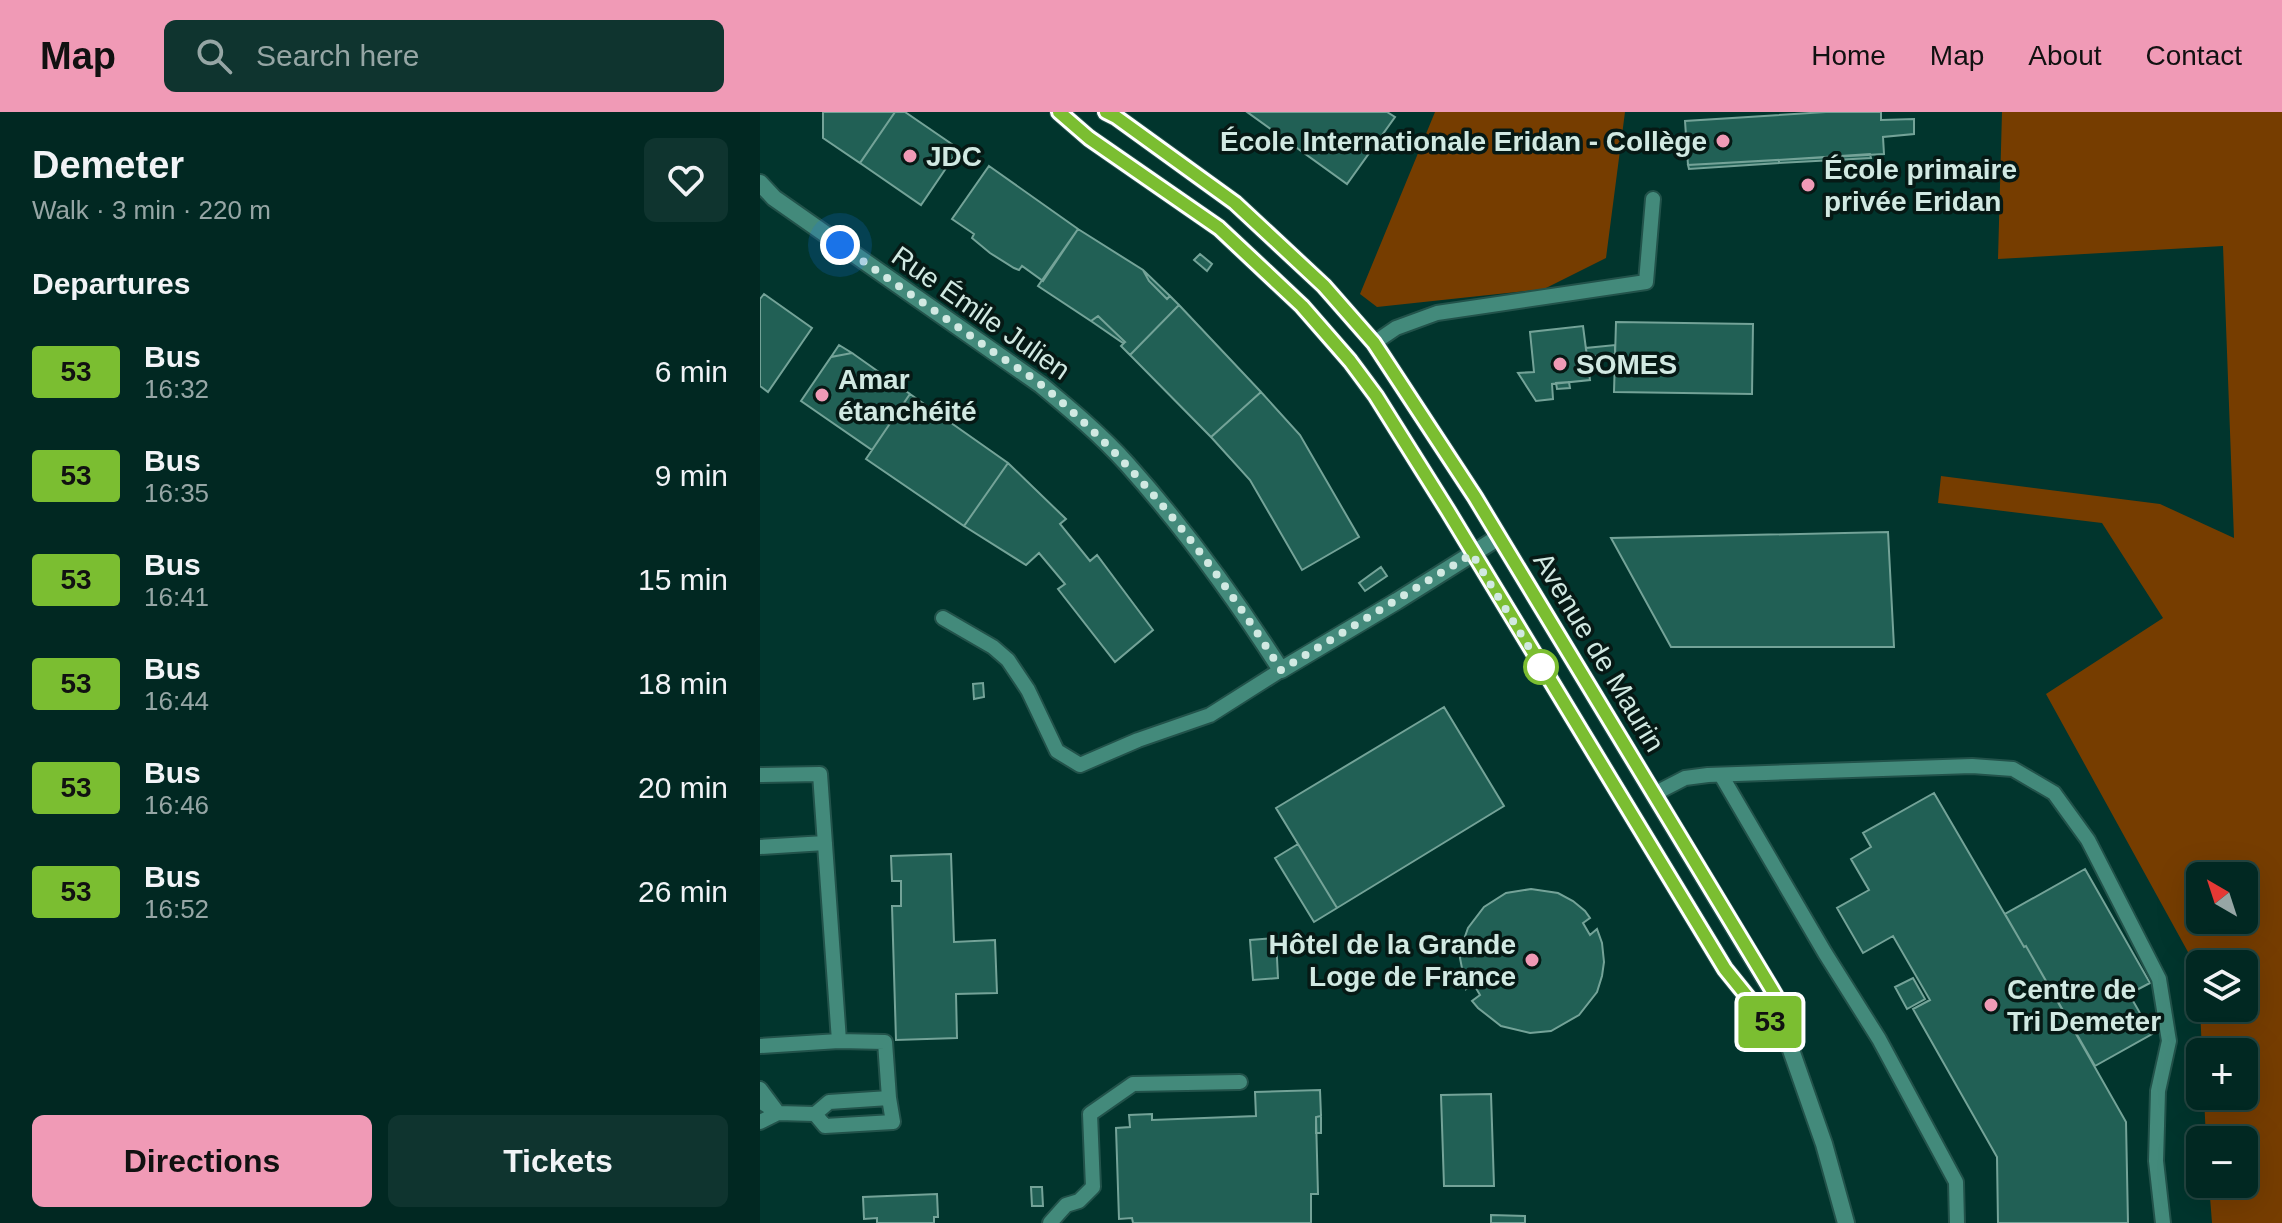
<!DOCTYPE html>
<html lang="en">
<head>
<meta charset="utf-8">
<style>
	:root { --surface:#012822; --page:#0f342f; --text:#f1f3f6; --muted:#96a6a5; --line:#234440; --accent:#f09ab6 }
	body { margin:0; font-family:Arial,sans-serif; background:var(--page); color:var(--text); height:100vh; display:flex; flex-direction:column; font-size:30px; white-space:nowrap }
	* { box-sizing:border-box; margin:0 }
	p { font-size:26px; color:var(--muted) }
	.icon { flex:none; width:44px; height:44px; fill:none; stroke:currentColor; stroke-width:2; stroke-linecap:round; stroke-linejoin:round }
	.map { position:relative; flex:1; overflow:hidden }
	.sheet { display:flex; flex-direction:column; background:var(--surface); width:760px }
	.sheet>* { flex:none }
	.badge { padding:0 16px; border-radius:6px; font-size:28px; line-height:52px }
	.needle { width:52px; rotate:321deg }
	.tools { position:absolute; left:1426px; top:750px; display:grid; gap:16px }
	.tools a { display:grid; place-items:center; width:72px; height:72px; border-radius:12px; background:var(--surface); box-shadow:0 8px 32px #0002,0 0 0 2px var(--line); font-size:40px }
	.you { position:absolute; width:40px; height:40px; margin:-20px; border:6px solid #fff; border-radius:50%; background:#1a73e8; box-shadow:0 0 0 12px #1a73e833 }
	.map>.badge { position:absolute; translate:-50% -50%; box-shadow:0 0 0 4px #fff }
	h2 { padding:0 32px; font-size:30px; line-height:72px }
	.round { display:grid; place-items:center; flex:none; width:84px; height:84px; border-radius:12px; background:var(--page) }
	.summary { display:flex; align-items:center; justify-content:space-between; height:136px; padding:0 32px }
	h1 { font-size:38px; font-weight:800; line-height:60px }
	.button { display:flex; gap:16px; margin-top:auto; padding:16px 32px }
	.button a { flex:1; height:92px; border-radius:12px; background:var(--accent); color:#111; font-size:32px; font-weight:800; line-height:92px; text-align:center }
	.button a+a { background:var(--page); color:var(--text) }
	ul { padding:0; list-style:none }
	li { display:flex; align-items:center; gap:24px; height:104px; padding:0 32px }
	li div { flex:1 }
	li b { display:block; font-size:30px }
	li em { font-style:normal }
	li .badge { min-width:88px; font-weight:700; text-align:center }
	header { display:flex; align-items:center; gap:48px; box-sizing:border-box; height:112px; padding:0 40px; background:var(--accent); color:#111 }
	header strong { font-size:38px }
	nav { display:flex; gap:44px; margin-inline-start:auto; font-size:28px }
	.search { width:560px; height:72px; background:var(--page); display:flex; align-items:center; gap:20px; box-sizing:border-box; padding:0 28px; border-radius:12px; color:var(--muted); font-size:30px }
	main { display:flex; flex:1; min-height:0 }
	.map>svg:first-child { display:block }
	.green { fill:#763d00; fill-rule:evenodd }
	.building { fill:#216055; stroke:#74a398; stroke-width:2 }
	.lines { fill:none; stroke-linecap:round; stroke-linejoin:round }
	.service-casing { stroke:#22524a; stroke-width:18 }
	.minor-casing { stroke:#22524a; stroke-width:20 }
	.service { stroke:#438a7b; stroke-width:14 }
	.minor { stroke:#438a7b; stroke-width:16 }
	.line-casing { stroke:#fff; stroke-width:18 }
	.line { stroke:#7bbe31; stroke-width:12 }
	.walk { stroke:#d1e9e2; stroke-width:8; stroke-dasharray:0 14.4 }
	.poi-dot { fill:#f09ab6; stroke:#061915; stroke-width:3 }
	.stop-dot { fill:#fff; stroke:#7bbe31; stroke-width:4 }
	.labels { text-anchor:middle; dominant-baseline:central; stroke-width:7; stroke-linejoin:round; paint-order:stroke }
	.poi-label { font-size:28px; font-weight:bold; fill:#d1e9e2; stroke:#061915; text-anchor:start }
	.street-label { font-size:28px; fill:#d1e9e2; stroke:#061915 }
</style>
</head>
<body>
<header>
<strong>Map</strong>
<div class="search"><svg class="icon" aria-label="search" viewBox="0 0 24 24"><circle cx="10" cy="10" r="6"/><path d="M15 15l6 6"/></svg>Search here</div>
<nav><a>Home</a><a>Map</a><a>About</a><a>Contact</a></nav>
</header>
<main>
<section class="sheet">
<div class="summary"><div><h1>Demeter</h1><p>Walk · 3 min · 220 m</p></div><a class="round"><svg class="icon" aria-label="heart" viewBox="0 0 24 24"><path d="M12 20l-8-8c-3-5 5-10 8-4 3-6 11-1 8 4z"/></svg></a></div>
<h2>Departures</h2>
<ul>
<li><span class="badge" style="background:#7bbe31;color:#111">53</span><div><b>Bus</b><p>16:32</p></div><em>6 min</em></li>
<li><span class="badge" style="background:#7bbe31;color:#111">53</span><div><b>Bus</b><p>16:35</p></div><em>9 min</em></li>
<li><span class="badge" style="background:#7bbe31;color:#111">53</span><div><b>Bus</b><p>16:41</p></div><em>15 min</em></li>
<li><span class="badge" style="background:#7bbe31;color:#111">53</span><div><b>Bus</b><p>16:44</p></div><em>18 min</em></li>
<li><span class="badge" style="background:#7bbe31;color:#111">53</span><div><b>Bus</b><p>16:46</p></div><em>20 min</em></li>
<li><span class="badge" style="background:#7bbe31;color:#111">53</span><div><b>Bus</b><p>16:52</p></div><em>26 min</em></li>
</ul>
<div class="button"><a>Directions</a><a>Tickets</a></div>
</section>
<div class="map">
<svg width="1522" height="1111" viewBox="0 0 1522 1111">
	<rect width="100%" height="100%" fill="#01352d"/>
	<!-- green -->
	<path class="green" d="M 675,0 L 865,0 L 846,146 L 784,177 L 617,195 L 600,182 Z
		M 1242,0 L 1522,0 L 1522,1111 L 1452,1111 L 1449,1072 L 1484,1072 L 1484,1028 L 1446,1028 L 1444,984 L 1484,984 L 1484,940 L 1442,940 L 1440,896 L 1484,896 L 1484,852 L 1440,852 L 1440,892 L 1439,860 L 1286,582 L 1403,506 L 1342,411 L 1178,391 L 1181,364 L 1400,392 L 1474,426 L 1463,134 L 1238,147 ZM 1484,764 L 1484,808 L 1440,808 L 1440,764 Z"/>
	<!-- building -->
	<path class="building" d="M 63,0 L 135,0 L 100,51 L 63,26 Z
		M 135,0 L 145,0 L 199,37 L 161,93 L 100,51 Z
		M 487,0 L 627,0 L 635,5 L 587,72 Z
		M 1066,0 L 1121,0 L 1121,8 L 1154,7 L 1154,22 L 1123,25 L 1124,42 L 928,53 L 925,9 Z
		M 1110,42 L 1111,46 L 1019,51 L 1019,48 Z
		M 1019,48 L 1019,51 L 929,57 L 928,53 Z
		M 229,54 L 318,117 L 283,169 L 262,154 L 259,158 L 254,156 L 230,141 L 212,126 L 214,122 L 192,107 Z
		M 318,117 L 383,158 L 389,169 L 407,187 L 410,184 L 419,193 L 370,243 L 361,234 L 365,230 L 338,204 L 331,209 L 278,174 Z
		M 440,142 L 452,152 L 447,159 L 434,148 Z
		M 383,158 L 410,184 L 407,187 L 389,169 Z
		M 4,182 L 52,216 L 8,280 L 0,274 L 0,187 Z
		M 419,193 L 501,280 L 451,325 L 370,243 Z
		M 338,204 L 365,230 L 363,231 L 331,209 Z
		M 856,210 L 993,212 L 992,282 L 854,280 Z
		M 823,214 L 830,268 L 792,272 L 793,287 L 776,289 L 758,261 L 774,260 L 770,220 Z
		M 79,233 L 92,241 L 71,245 Z
		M 855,233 L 855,242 L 827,245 L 826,236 Z
		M 92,241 L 150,282 L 112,338 L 41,289 L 71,245 Z
		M 809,270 L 810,276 L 797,277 L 796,271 Z
		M 501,280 L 540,323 L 599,425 L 542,458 L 490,368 L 451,325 Z
		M 150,282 L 248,351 L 204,414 L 106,347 Z
		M 248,351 L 306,407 L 300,412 L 330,449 L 337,443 L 393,518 L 355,550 L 298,477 L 305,472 L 279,441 L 266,453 L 204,414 Z
		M 1128,420 L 1134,535 L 911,535 L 851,426 Z
		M 621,455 L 627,464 L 605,479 L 599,471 Z
		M 223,571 L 224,585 L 214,587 L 213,572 Z
		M 684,595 L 744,694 L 577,796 L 516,696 Z
		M 1174,681 L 1264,835 L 1266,834 L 1366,1010 L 1368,1111 L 1238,1111 L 1237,1045 L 1153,897 L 1170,888 L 1133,824 L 1103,841 L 1077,796 L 1109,778 L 1091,747 L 1111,735 L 1103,721 Z
		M 538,732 L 577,796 L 554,810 L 515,746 Z
		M 191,742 L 194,830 L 235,828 L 237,881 L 196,882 L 197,926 L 136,928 L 132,794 L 141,794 L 141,769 L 132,769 L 131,744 Z
		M 1325,757 L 1390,871 L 1369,882 L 1392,922 L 1335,954 L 1266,834 L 1264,835 L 1245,802 Z
		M 771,777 L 798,781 L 813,789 L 825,799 L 830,806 L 823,811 L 830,823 L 837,817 L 842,831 L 844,850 L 842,864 L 837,880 L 819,903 L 791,919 L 770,921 L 741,914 L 718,896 L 712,889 L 720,883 L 713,871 L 706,877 L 700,846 L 701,836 L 708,816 L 724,795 L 746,781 Z
		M 516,826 L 518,866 L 493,868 L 490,828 Z
		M 1153,866 L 1165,887 L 1147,897 L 1135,875 Z
		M 560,978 L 561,1004 L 556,1005 L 558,1082 L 551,1082 L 551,1111 L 373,1111 L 372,1106 L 359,1107 L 356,1016 L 370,1015 L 369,1003 L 392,1002 L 392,1008 L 496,1004 L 495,980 Z
		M 731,982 L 734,1074 L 684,1074 L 681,983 Z
		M 561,1004 L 561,1021 L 556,1021 L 556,1005 Z
		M 271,1075 L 282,1075 L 283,1094 L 272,1094 Z
		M 177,1082 L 178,1105 L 174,1105 L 174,1111 L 117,1111 L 117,1106 L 104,1107 L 103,1085 Z
		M 731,1103 L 765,1104 L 765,1111 L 731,1111 Z"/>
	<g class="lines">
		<!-- service casing -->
		<g class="service-casing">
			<path id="service" d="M 614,231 L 636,216 L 677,201 L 886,170 L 893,87
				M 183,506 L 233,535 L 248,548 L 268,578 L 297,639 L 320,653 L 378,628 L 450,603 L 521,558
				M 0,663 L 60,662 L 79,929
				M 961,663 L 1065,841 L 1119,927 L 1196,1070 L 1197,1111
				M 894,682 L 925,666 L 948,663 L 1212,654 L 1253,657 L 1294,681 L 1328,728 L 1399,867 L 1409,929 L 1398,979 L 1396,1049 L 1403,1111
				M 0,735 L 65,731
				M 0,934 L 79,929 L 125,930 L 129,986 L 69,990 L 55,1002 L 18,1001 L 0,989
				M 0,977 L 18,1001 L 0,1010
				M 55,1002 L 65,1014 L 133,1010 L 129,986
				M 290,1111 L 306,1093 L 319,1089 L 333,1075 L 330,1002 L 373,972 L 480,970"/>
		</g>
		<!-- minor casing -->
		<g class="minor-casing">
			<path id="minor" d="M 299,0 L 329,26 L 459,116 L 542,194 L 590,249 L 616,284 L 688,399 L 965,857 L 1007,909 L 1023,915
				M 346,0 L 356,5 L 475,91 L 564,174 L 614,231 L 715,385 L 1025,900 L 1023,915 L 1064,1032 L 1086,1111
				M 0,71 L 14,86 L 281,273 C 311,298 341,323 367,352 C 424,416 475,486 521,558 L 637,489 L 739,425"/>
		</g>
		<!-- service -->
		<use href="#service" class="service"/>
		<!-- minor -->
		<use href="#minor" class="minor"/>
	</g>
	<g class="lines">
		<!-- line casing -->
		<g class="line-casing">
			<path id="line" d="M 299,0 L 329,26 L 459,116 L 542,194 L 590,249 L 616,284 L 688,399 L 965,857 L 1007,909 L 1023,915 L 1025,900 L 1011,876 L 715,385 L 614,231 L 564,174 L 475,91 L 356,5 L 346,0"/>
		</g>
		<!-- line -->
		<use href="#line" class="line"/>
		<!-- walk -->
		<path class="walk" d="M 80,133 C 128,167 177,200 225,234 C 244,248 266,260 284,275 C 379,354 456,454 521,558 L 712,442 L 781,555"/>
	</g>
	<!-- markers -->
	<g class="poi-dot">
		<circle cx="963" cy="29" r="8"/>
		<circle cx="150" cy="44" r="8"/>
		<circle cx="1048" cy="73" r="8"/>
		<circle cx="800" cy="252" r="8"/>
		<circle cx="62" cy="283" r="8"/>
		<circle cx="772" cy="848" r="8"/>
		<circle cx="1231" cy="893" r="8"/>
	</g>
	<circle class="stop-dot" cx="781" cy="555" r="16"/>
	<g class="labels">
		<!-- poi labels -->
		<g class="poi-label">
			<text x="947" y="29" text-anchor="end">École Internationale Eridan - Collège</text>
			<text x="166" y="44">JDC</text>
			<text x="1064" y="57">École primaire<tspan x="1064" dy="32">privée Eridan</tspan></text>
			<text x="816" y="252">SOMES</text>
			<text x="78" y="267">Amar<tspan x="78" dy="32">étanchéité</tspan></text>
			<text x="756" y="832" text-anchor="end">Hôtel de la Grande<tspan x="756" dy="32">Loge de France</tspan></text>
			<text x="1247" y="877">Centre de<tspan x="1247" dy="32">Tri Demeter</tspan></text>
		</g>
		<!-- street labels -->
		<g class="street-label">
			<text transform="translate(221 201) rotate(35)">Rue Émile Julien</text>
			<text transform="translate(839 540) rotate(59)">Avenue de Maurin</text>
		</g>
	</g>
</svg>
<div class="tools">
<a><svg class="needle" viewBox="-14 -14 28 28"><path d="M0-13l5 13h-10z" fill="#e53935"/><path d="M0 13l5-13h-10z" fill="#96a6a5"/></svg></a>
<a><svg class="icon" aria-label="layers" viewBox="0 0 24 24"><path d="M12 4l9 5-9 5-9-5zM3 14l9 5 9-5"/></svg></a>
<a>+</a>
<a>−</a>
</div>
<div class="you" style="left:80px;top:133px"></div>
<b class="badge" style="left:1010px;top:910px;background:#7bbe31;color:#111">53</b>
</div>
</main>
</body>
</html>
